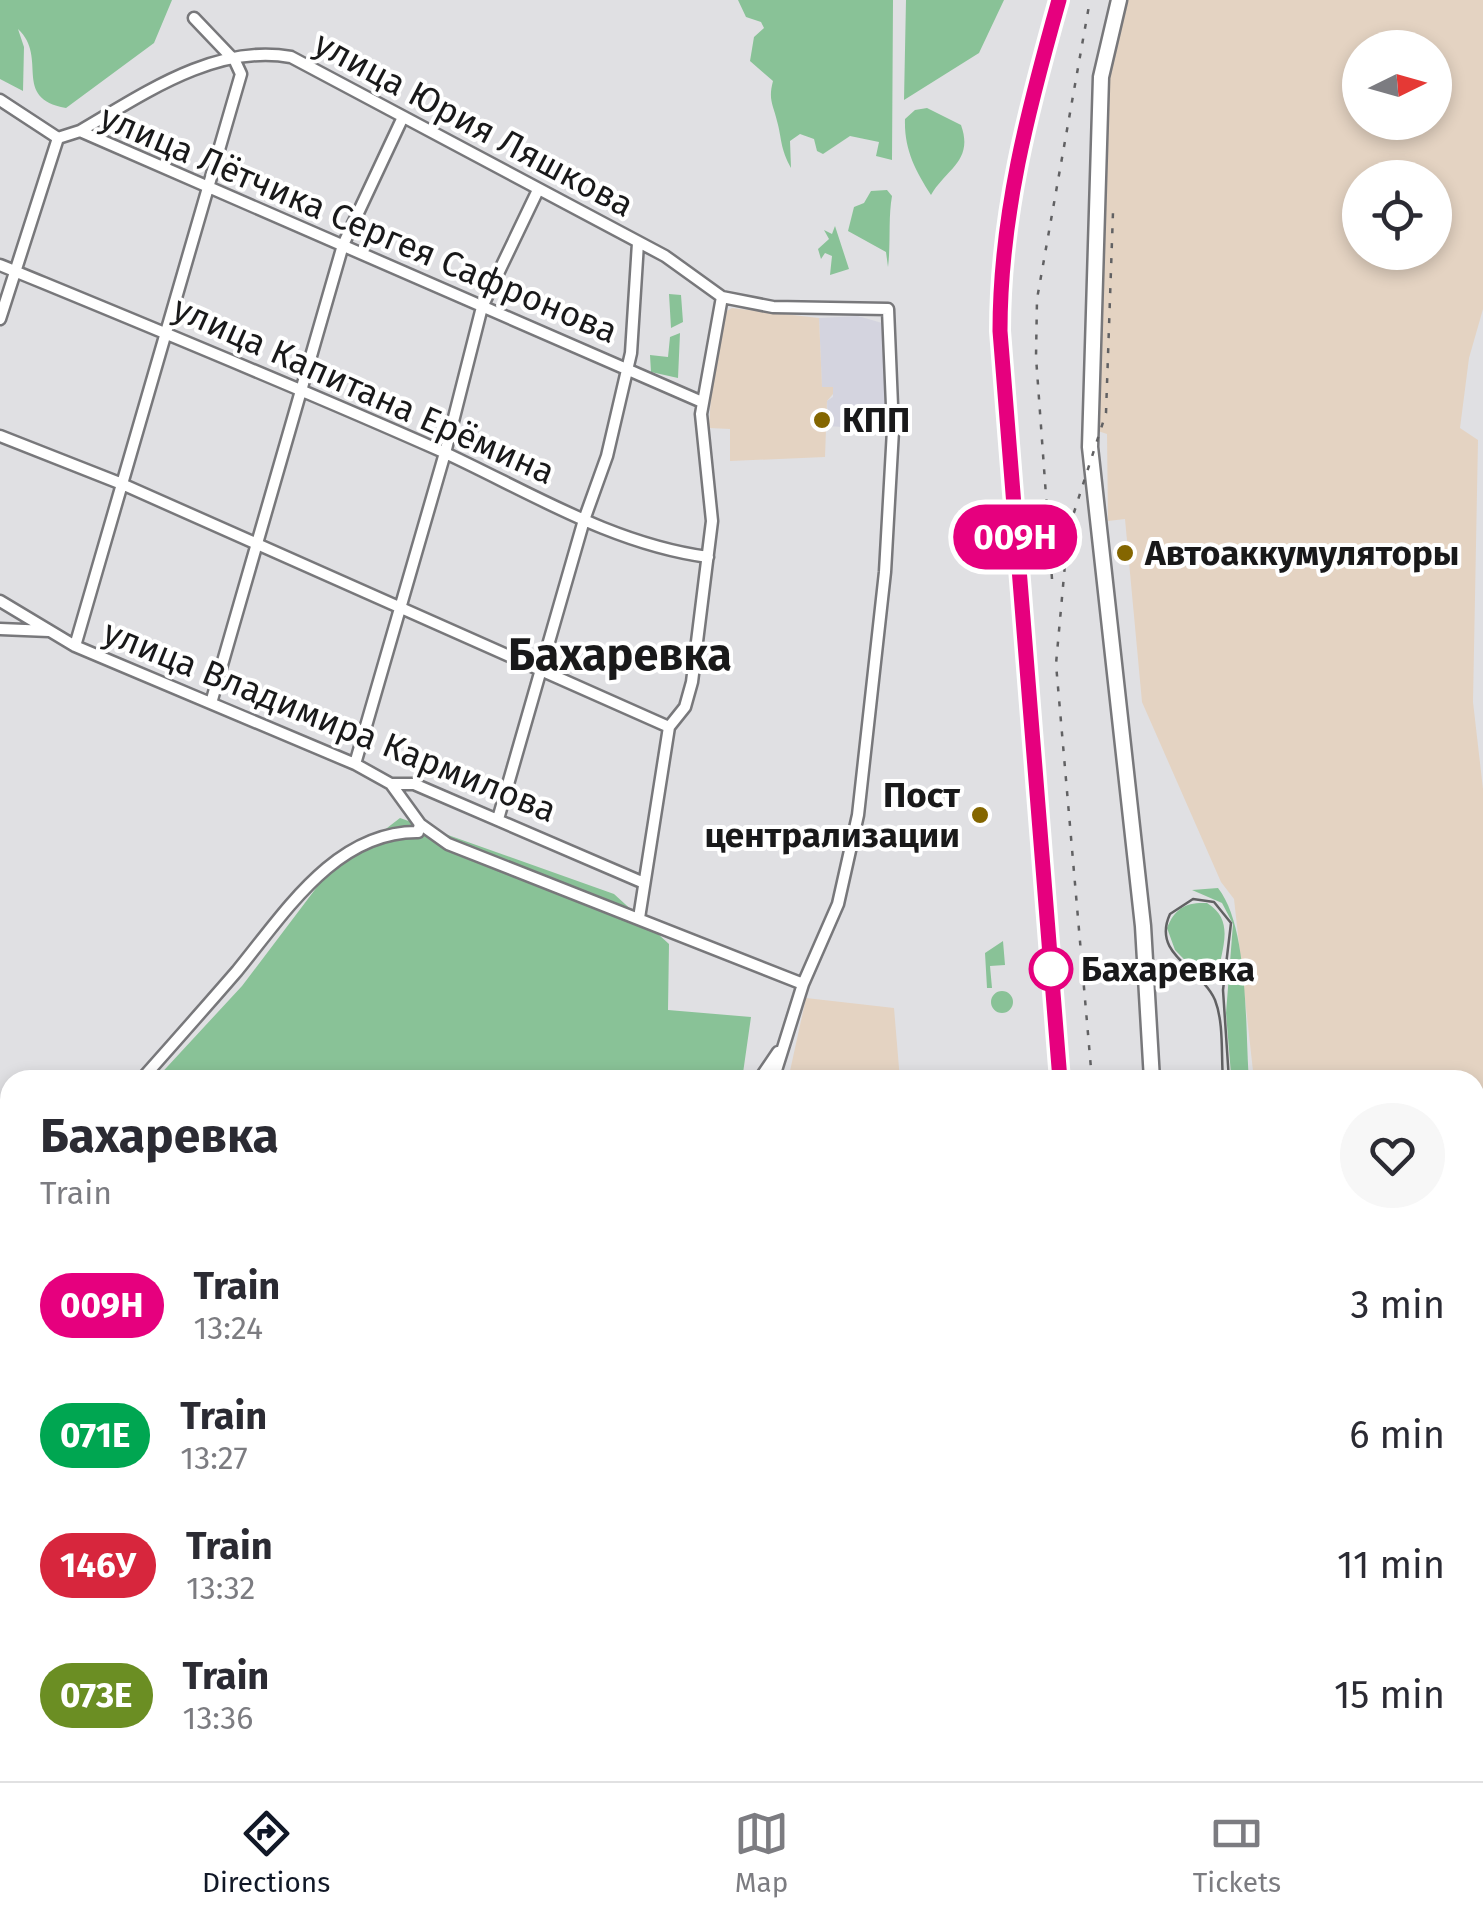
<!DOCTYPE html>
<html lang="en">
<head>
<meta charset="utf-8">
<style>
	:root { --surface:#fff; --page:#f7f7f7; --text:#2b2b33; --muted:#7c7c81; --line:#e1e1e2; --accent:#111827 }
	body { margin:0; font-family:"Fira Sans",sans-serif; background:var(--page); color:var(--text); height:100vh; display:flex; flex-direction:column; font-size:38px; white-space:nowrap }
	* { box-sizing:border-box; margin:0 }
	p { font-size:32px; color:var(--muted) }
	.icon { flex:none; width:55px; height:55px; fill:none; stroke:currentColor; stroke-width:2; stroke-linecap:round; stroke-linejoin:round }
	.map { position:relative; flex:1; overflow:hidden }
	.panel { position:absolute; left:0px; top:1070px; width:1485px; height:712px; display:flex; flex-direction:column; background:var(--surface); border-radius:30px 30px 0 0; box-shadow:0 5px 15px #0003 }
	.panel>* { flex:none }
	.badge { padding:0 20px; border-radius:32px; font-size:35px; line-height:65px }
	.needle { width:65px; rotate:85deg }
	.tools { position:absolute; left:1342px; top:30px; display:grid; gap:20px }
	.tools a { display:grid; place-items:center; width:110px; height:110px; border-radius:50%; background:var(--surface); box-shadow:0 5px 15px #0003; font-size:50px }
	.map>.badge { position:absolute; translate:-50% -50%; box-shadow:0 0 0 5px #fff }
	.round { display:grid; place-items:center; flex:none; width:105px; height:105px; border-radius:52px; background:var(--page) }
	.summary { display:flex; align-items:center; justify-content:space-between; height:170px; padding:0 40px }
	h1 { font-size:48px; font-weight:700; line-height:75px }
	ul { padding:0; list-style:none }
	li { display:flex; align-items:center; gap:30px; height:130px; padding:0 40px }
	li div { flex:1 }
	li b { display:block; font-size:38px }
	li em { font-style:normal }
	li .badge { min-width:110px; font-weight:700; text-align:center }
	.menu { display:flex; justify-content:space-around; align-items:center; height:140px; border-top:2px solid var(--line); background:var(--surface); font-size:28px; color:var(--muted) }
	.menu a { display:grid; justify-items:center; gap:5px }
	.menu .on { color:var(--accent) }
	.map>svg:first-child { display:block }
	.built { fill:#d4d4df }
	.industrial { fill:#e4d3c2; fill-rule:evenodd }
	.green { fill:#89c297 }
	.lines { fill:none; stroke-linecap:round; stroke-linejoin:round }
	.stream { stroke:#71dae1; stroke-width:2.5 }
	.minor-casing { stroke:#78787b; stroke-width:15 }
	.secondary-casing { stroke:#78787b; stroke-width:19 }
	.minor { stroke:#fff; stroke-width:10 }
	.secondary { stroke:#fff; stroke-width:14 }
	.tram { stroke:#616163; stroke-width:2.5 }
	.rail { stroke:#616163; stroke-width:2.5; stroke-dasharray:5 10; stroke-linecap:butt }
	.line-casing { stroke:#fff; stroke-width:22 }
	.line { stroke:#e6007e; stroke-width:15 }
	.poi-dot { fill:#846600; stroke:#fff; stroke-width:4 }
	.stop-dot { fill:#fff; stroke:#e6007e; stroke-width:5 }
	.labels { text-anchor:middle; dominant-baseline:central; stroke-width:8; stroke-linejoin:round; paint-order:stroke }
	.street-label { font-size:35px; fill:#19191a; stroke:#fff }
	.poi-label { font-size:35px; font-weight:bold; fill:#19191a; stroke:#fff; text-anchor:start }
	.stop-label { font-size:35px; font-weight:bold; fill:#19191a; stroke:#fff; text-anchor:start }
	.district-label { font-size:45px; font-weight:bold; fill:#19191a; stroke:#fff }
</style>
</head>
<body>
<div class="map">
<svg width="1483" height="1781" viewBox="0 0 1483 1781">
	<rect width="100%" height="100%" fill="#e0e0e3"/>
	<!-- built -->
	<path class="built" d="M 858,316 L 882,323 L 889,424 L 870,429 L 828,426 L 827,401 L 833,397 L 833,388 L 822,388 L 819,318 Z"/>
	<!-- industrial -->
	<path class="industrial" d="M 1128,0 L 1483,0 L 1483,309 L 1469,358 L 1460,428 L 1478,440 L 1473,702 L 1483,789 L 1483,1307 L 1475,1310 L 1475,1080 L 1254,1080 L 1234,899 L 1221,882 L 1142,702 L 1125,519 L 1108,521 L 1107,434 L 1098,431 L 1107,89 ZM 1360,48 L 1435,48 L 1435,122 L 1360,122 ZM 1360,178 L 1435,178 L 1435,252 L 1360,252 Z
		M 732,308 L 819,318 L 822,387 L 833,387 L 833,394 L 827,401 L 825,457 L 730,461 L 730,429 L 709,428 L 712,379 L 725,312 Z
		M 806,998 L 894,1008 L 900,1080 L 788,1080 Z
		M 1475,1599 L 1483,1600 L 1483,1781 L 1434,1781 L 1434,1773 L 1475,1772 Z
		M 811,1773 L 920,1773 L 923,1781 L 814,1781 Z
		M 949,1773 L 1084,1773 L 1086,1781 L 953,1781 Z"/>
	<!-- green -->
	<path class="green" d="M 0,0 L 172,0 L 154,43 L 66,108 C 11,98 49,58 18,29 L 24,47 L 23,91 L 0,79 Z
		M 738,0 L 893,0 L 892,160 L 876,156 L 879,142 L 850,136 L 823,154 L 817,151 L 814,139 L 800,134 L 790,141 L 791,168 C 780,148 782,139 777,121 C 773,104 768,100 773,81 L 750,61 L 754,37 L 764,28 L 761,22 L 746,17 Z
		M 906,0 L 1004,0 L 979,53 L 904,100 Z
		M 927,108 L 961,125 C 974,161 946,169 931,195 C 915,170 904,149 905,119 L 915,110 Z
		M 887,190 L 892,196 C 888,219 891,242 888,267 L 886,252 L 848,231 L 854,207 L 864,203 L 871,191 Z
		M 835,226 L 849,269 L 830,275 L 832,256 L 825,253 L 821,259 L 818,249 L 829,239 L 824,230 L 832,234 Z
		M 669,294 L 681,295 L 683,322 L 671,328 Z
		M 680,333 L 678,378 L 651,372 L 650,355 L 668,357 L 670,337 Z
		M 400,818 L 614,894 L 669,944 L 668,1010 L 751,1017 L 742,1080 L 155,1080 L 242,986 L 326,875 Z
		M 1218,888 C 1249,927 1245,1029 1249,1080 L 1233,1080 L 1231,1074 L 1226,1013 L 1233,924 L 1222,903 L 1192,890 Z
		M 1207,903 C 1238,922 1219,953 1217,982 L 1209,985 L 1175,950 L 1167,928 C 1175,908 1186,902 1207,903 Z
		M 1003,941 L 1005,965 L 990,966 L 992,988 L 987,988 L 985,953 Z
		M991 1002a11 11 0 1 1 22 0a11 11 0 1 1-22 0Z
		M 10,1292 L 10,1374 L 0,1357 L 0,1293 Z
		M 10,1397 L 10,1444 L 0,1441 L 0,1398 Z
		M 5,1461 L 10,1464 L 10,1591 L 0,1588 L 0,1462 Z
		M 1475,1529 L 1483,1531 L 1483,1580 L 1475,1580 Z
		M 368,1773 L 495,1773 L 498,1781 L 377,1781 Z
		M 1365,1773 L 1434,1773 L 1434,1781 L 1367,1781 Z"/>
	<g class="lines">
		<!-- stream -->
		<path class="stream" d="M 1475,1353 L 1483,1344
			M 1401,1772 L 1405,1781"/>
		<!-- minor casing -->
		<g class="minor-casing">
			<path id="minor" d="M 0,100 L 58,138 L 80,131 L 702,402
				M 80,131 C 142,95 215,43 291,57 L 665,256 L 722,297 L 773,307 L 888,309 L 893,430 L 885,572 L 858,815 L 838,904 L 803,984 L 773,1080
				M 0,265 C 148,326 295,386 441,451 C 528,491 611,544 708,557
				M 0,319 L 58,138
				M 0,436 L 122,484 L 669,727
				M 0,601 L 75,646 L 355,764 L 391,784 L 414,784 L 644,883
				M 0,629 L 49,631
				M 75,646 L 241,74 L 235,61 L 194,18
				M 211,703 L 343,245 L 403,117
				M 355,764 L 445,453 L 482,307 L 538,190
				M 391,784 L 420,824 L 448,844 L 803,984
				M 498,819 L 584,520 L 607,456 L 631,353 L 638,243
				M 639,918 L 669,727 L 685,707 L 692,682 L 712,521 L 701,414 L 722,297
				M 141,1080 C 173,1044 205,1008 237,971 C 284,914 335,831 418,832 L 420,824
				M 759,1080 L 778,1052
				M 0,1671 L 10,1658
				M 0,1726 L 10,1734
				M 936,1772 L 940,1781
				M 214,1781 L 219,1772"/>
		</g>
		<!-- secondary casing -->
		<g class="secondary-casing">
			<path id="secondary" d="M 1119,0 L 1101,77 L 1090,447 L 1143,926 L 1152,1080
				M 1475,1514 L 1483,1516
				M 1203,1772 L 1204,1781"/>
		</g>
		<!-- minor -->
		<use href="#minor" class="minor"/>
		<!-- secondary -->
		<use href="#secondary" class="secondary"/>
		<!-- tram -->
		<path class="tram" d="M 1223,1080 C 1221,1055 1224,1023 1215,1000 C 1201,968 1151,955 1170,914 L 1193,899 L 1214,902 L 1231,923 L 1223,990 L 1229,1080
			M 1475,1589 L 1483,1589"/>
		<!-- rail -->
		<path class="rail" d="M 1058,0 C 1028,111 1001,216 1000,331 L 1060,1080
			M 1052,579 L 1036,357 L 1037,299 L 1090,0
			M 1092,1080 L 1056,664 L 1068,531 L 1106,413 L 1113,212
			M 1122,1772 L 1124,1781
			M 1144,1772 L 1147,1781
			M 1164,1772 L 1166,1781
			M 1480,1781 L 1481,1706"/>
	</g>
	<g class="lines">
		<!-- line casing -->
		<g class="line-casing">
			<path id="line" d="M 1059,0 C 1028,110 1000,216 1000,331 L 1060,1080"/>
		</g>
		<!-- line -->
		<use href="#line" class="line"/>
	</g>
	<!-- markers -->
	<g class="poi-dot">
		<circle cx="822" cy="420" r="10"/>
		<circle cx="1125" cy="553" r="10"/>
		<circle cx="980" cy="815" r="10"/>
	</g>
	<circle class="stop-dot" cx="1051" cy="969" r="20"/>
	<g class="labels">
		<!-- street labels -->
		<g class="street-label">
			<text transform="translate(474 124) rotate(28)">улица Юрия Ляшкова</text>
			<text transform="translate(359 224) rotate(23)">улица Лётчика Сергея Сафронова</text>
			<text transform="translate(364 390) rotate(24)">улица Капитана Ерёмина</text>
			<text transform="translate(330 721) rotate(22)">улица Владимира Кармилова</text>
		</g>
		<!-- poi labels -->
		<g class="poi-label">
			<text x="842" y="420">КПП</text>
			<text x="1145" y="553">Автоаккумуляторы</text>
			<text x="960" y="795" text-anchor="end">Пост<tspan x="960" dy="40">централизации</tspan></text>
		</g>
		<!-- stop labels -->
		<g class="stop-label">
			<text x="1081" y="969">Бахаревка</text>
		</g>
		<!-- district labels -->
		<g class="district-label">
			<text x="620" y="655">Бахаревка</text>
		</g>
	</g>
</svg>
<div class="tools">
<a><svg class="needle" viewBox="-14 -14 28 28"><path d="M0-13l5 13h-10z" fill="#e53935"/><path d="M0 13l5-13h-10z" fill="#7c7c81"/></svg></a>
<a><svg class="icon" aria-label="locate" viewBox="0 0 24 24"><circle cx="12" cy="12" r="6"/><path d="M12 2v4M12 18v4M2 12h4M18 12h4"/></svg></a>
</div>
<b class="badge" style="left:1015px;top:537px;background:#e6007e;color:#fff">009Н</b>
<section class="panel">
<div class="summary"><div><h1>Бахаревка</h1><p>Train</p></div><a class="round"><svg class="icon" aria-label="heart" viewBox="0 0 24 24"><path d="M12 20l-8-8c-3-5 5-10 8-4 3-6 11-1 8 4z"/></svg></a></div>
<ul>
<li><span class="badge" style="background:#e6007e;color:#fff">009Н</span><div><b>Train</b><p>13:24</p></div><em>3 min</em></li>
<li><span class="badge" style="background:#00a651;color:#fff">071Е</span><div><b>Train</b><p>13:27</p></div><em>6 min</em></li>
<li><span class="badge" style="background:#d7263d;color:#fff">146У</span><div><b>Train</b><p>13:32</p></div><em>11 min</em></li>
<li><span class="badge" style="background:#6b8e23;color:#fff">073Е</span><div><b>Train</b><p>13:36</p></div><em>15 min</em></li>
</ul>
</section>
</div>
<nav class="menu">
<a class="on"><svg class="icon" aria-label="directions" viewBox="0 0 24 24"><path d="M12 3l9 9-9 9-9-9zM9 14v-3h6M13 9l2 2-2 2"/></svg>Directions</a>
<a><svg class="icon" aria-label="map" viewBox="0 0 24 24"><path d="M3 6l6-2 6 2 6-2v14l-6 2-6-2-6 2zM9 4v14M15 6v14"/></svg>Map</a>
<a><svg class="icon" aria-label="tickets" viewBox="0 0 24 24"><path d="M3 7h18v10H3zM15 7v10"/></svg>Tickets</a>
</nav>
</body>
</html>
